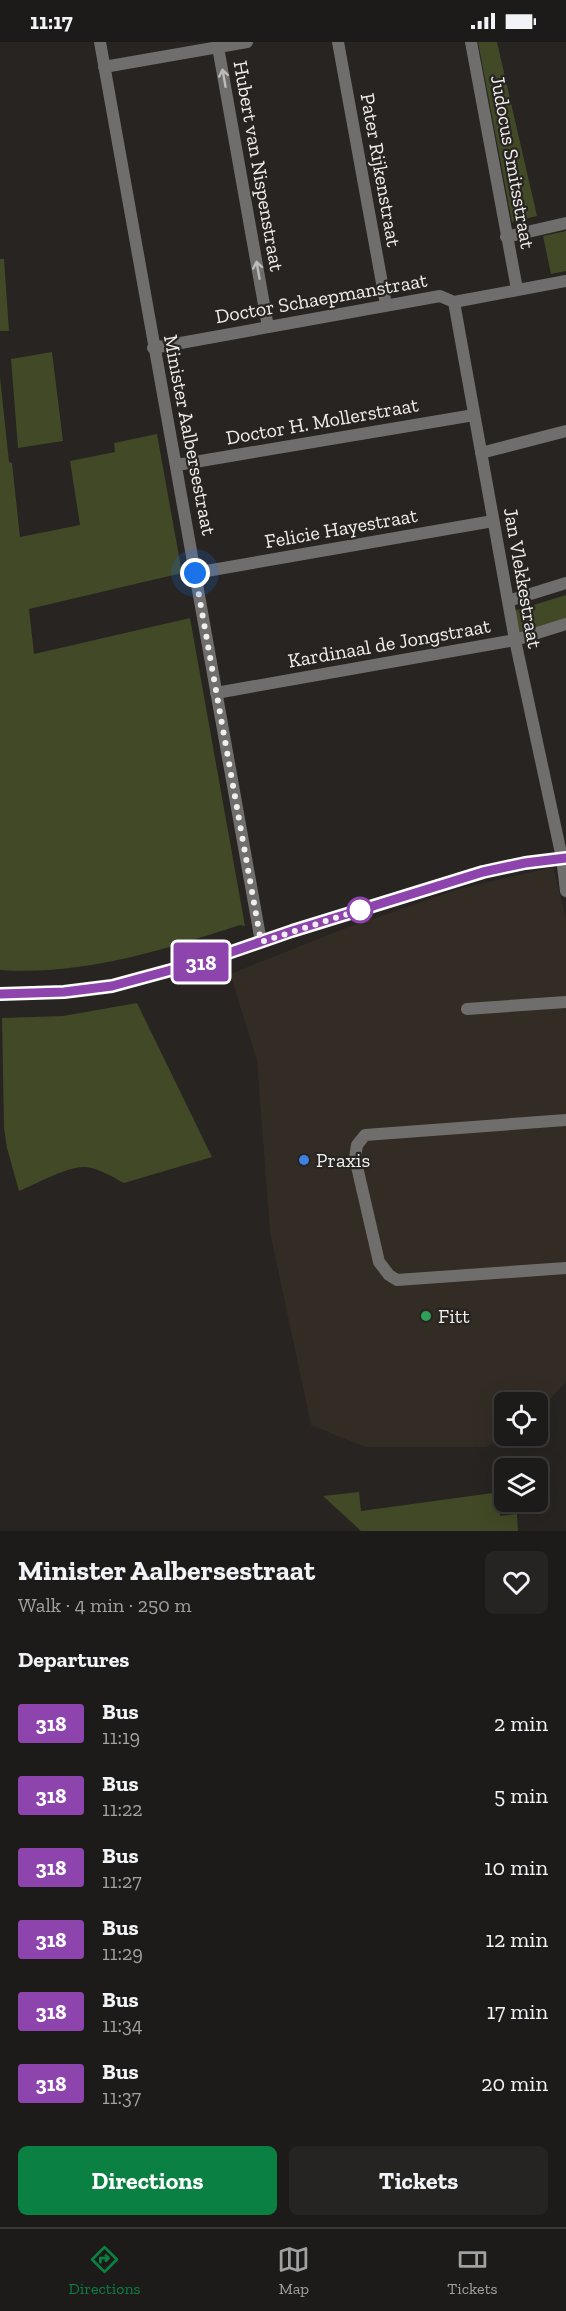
<!DOCTYPE html>
<html lang="en">
<head>
<meta charset="utf-8">
<style>
	:root { --surface:#1d1b19; --page:#252422; --text:#f1f3f6; --muted:#a0a1a2; --line:#3b3938; --accent:#0b8043 }
	body { margin:0; font-family:"Zilla Slab",serif; background:var(--page); color:var(--text); height:100vh; display:flex; flex-direction:column; font-size:22px; white-space:nowrap }
	* { box-sizing:border-box; margin:0 }
	p { font-size:20px; color:var(--muted) }
	.icon { flex:none; width:33px; height:33px; fill:none; stroke:currentColor; stroke-width:2; stroke-linecap:round; stroke-linejoin:round }
	.map { position:relative; height:1489px; overflow:hidden }
	.side { display:flex; flex-direction:column; background:var(--surface); flex:1 }
	.side>* { flex:none }
	.badge { padding:0 12px; border-radius:4px; font-size:21px; line-height:39px }
	.tools { position:absolute; left:494px; top:1350px; display:grid; gap:12px }
	.tools a { display:grid; place-items:center; width:54px; height:54px; border-radius:9px; background:var(--surface); box-shadow:0 6px 24px #0002,0 0 0 2px var(--line); font-size:30px }
	.you { position:absolute; width:30px; height:30px; margin:-15px; border:4px solid #fff; border-radius:50%; background:#1a73e8; box-shadow:0 0 0 9px #1a73e833 }
	.map>.badge { position:absolute; translate:-50% -50%; box-shadow:0 0 0 3px #fff }
	h2 { padding:0 18px; font-size:22px; line-height:54px }
	.round { display:grid; place-items:center; flex:none; width:63px; height:63px; border-radius:9px; background:var(--page) }
	.overview { display:flex; align-items:center; justify-content:space-between; height:102px; padding:0 18px }
	h1 { font-size:28px; font-weight:800; line-height:45px }
	.action { display:flex; gap:12px; margin-top:auto; padding:12px 18px }
	.action a { flex:1; height:69px; border-radius:9px; background:var(--accent); color:#fff; font-size:24px; font-weight:800; line-height:69px; text-align:center }
	.action a+a { background:var(--page); color:var(--text) }
	ul { padding:0; list-style:none }
	li { display:flex; align-items:center; gap:18px; height:72px; padding:0 18px }
	li div { flex:1 }
	li b { display:block; font-size:22px }
	li em { font-style:normal }
	li .badge { min-width:66px; font-weight:700; text-align:center }
	.status { display:flex; justify-content:space-between; align-items:center; height:42px; padding:0 30px; background:var(--surface); direction:ltr }
	.status svg { height:16px; fill:currentColor }
	.tab-bar { display:flex; justify-content:space-around; align-items:center; height:84px; border-top:2px solid var(--line); background:var(--surface); font-size:16px; color:var(--muted) }
	.tab-bar a { display:grid; justify-items:center; gap:3px }
	.tab-bar .current { color:var(--accent) }
	.map>svg:first-child { display:block }
	.built { fill:#332c24 }
	.green { fill:#414926 }
	.lines { fill:none; stroke-linecap:round; stroke-linejoin:round }
	.minor { stroke:#706e6d; stroke-width:12 }
	.tertiary { stroke:#706e6d; stroke-width:12 }
	.oneway { stroke:#bdbbba }
	.line-casing { stroke:#fff; stroke-width:14 }
	.line { stroke:#8e44ad; stroke-width:9 }
	.walk { stroke:#f1efed; stroke-width:6; stroke-dasharray:0 10.8 }
	.stop-dot { fill:#fff; stroke:#8e44ad; stroke-width:3 }
	.shop-dot { fill:#3f7fe0; stroke:#272421; stroke-width:2 }
	.leisure-dot { fill:#2e9e5b; stroke:#272421; stroke-width:2 }
	.labels { text-anchor:middle; dominant-baseline:central; stroke-width:4.5; stroke-linejoin:round; paint-order:stroke }
	.street-label { font-size:20px; fill:#f1efed; stroke:#272421 }
	.poi-label { font-size:20px; fill:#f1efed; stroke:#272421; text-anchor:start }
</style>
</head>
<body>
<div class="status"><b>11:17</b><svg viewBox="0 0 49 12"><path d="M0 12V9h3v3zM5 12V6h3v6zM10 12V3h3v9zM15 12V0h3v12zM26 1h20v11H26zM47 4h2v5h-2z"/></svg></div>
<div class="map">
<svg width="566" height="1489" viewBox="0 0 566 1489">
	<rect width="100%" height="100%" fill="#272421"/>
	<!-- built -->
	<path class="built" d="M 553,825 L 566,876 L 566,1340 L 537,1371 L 537,1360 L 504,1360 L 504,1394 L 506,1394 L 486,1405 L 365,1405 L 311,1383 L 270,1190 L 257,1018 L 230,932 L 338,889 L 459,847 Z"/>
	<!-- green -->
	<path class="green" d="M 478,0 L 497,0 L 537,174 L 512,180 Z
		M 566,189 L 566,229 L 551,232 L 543,194 Z
		M 0,217 L 4,217 L 9,289 L 0,289 Z
		M 52,310 L 63,399 L 18,406 L 11,317 Z
		M 0,335 L 9,420 L 12,421 L 20,495 L 80,483 L 70,419 L 115,410 L 114,401 L 157,392 L 182,531 L 29,567 L 34,612 L 190,576 L 245,884 L 240,883 C 163,908 82,934 0,928 Z
		M 566,553 L 566,576 L 520,591 L 514,569 Z
		M 137,961 L 212,1115 L 124,1141 C 112,1135 99,1126 85,1125 C 68,1124 36,1142 19,1149 L 7,1106 L 4,1086 L 2,976 L 63,974 Z
		M 359,1450 L 361,1469 L 500,1450 L 500,1474 L 517,1472 L 518,1489 L 361,1489 L 323,1454 Z"/>
	<g class="lines">
		<!-- minor -->
		<path class="minor" d="M 100,0 L 261,900
			M 338,0 L 386,263
			M 471,0 L 517,247
			M 218,5 L 268,285
			M 104,25 L 247,0
			M 506,195 L 566,181
			M 454,260 L 515,598 L 562,816 L 566,849
			M 153,306 L 440,254 L 454,260 L 566,239
			M 481,411 L 566,389
			M 177,423 L 474,373
			M 195,531 L 493,479
			M 508,559 L 566,541
			M 216,651 L 515,598 L 566,582
			M 467,967 L 566,960
			M 566,1078 L 365,1093 L 357,1103 L 355,1116 L 379,1220 L 389,1233 L 397,1238 L 566,1226"/>
		<!-- tertiary -->
		<path class="tertiary" d="M 0,952 L 64,950 L 113,944 L 208,918 L 292,889 L 483,830 L 525,821 L 566,816"/>
	</g>
	<!-- one-way arrows -->
	<defs><path id="oneway-shaft" d="M-6 0H5M1.5-3L5.5 0L1.5 3" fill="none" stroke-width="1.6" stroke-linecap="round" stroke-linejoin="round" transform="scale(1.5)"/></defs>
	<g class="oneway">
		<use href="#oneway-shaft" transform="translate(224 36) rotate(-100)"/>
		<use href="#oneway-shaft" transform="translate(258 228) rotate(-100)"/>
	</g>
	<g class="lines">
		<!-- line casing -->
		<g class="line-casing">
			<path id="line" d="M 0,952 L 64,950 L 112,944 L 208,918 L 292,889 L 483,830 L 525,821 L 566,816"/>
		</g>
		<!-- line -->
		<use href="#line" class="line"/>
		<!-- walk -->
		<path class="walk" d="M 195,531 L 261,900 L 360,868"/>
	</g>
	<!-- markers -->
	<circle class="stop-dot" cx="360" cy="868" r="12"/>
	<circle class="shop-dot" cx="304" cy="1118" r="6"/>
	<circle class="leisure-dot" cx="426" cy="1274" r="6"/>
	<g class="labels">
		<!-- street labels -->
		<g class="street-label">
			<text transform="translate(513 120) rotate(80)">Judocus Smitsstraat</text>
			<text transform="translate(259 124) rotate(80)">Hubert van Nispenstraat</text>
			<text transform="translate(381 128) rotate(80)">Pater Rijkenstraat</text>
			<text transform="translate(321 256) rotate(-10)">Doctor Schaepmanstraat</text>
			<text transform="translate(322 379) rotate(-10)">Doctor H. Mollerstraat</text>
			<text transform="translate(190 393) rotate(79)">Minister Aalbersestraat</text>
			<text transform="translate(341 486) rotate(-10)">Felicie Hayestraat</text>
			<text transform="translate(523 536) rotate(80)">Jan Vlekkestraat</text>
			<text transform="translate(389 601) rotate(-10)">Kardinaal de Jongstraat</text>
		</g>
		<!-- poi labels -->
		<g class="poi-label">
			<text x="316" y="1118">Praxis</text>
			<text x="438" y="1274">Fitt</text>
		</g>
	</g>
</svg>
<div class="tools">
<a><svg class="icon" aria-label="locate" viewBox="0 0 24 24"><circle cx="12" cy="12" r="6"/><path d="M12 2v4M12 18v4M2 12h4M18 12h4"/></svg></a>
<a><svg class="icon" aria-label="layers" viewBox="0 0 24 24"><path d="M12 4l9 5-9 5-9-5zM3 14l9 5 9-5"/></svg></a>
</div>
<div class="you" style="left:195px;top:531px"></div>
<b class="badge" style="left:201px;top:920px;background:#8e44ad;color:#fff">318</b>
</div>
<section class="side">
<div class="overview"><div><h1>Minister Aalbersestraat</h1><p>Walk · 4 min · 250 m</p></div><a class="round"><svg class="icon" aria-label="heart" viewBox="0 0 24 24"><path d="M12 20l-8-8c-3-5 5-10 8-4 3-6 11-1 8 4z"/></svg></a></div>
<h2>Departures</h2>
<ul>
<li><span class="badge" style="background:#8e44ad;color:#fff">318</span><div><b>Bus</b><p>11:19</p></div><em>2 min</em></li>
<li><span class="badge" style="background:#8e44ad;color:#fff">318</span><div><b>Bus</b><p>11:22</p></div><em>5 min</em></li>
<li><span class="badge" style="background:#8e44ad;color:#fff">318</span><div><b>Bus</b><p>11:27</p></div><em>10 min</em></li>
<li><span class="badge" style="background:#8e44ad;color:#fff">318</span><div><b>Bus</b><p>11:29</p></div><em>12 min</em></li>
<li><span class="badge" style="background:#8e44ad;color:#fff">318</span><div><b>Bus</b><p>11:34</p></div><em>17 min</em></li>
<li><span class="badge" style="background:#8e44ad;color:#fff">318</span><div><b>Bus</b><p>11:37</p></div><em>20 min</em></li>
</ul>
<div class="action"><a>Directions</a><a>Tickets</a></div>
</section>
<nav class="tab-bar">
<a class="current"><svg class="icon" aria-label="directions" viewBox="0 0 24 24"><path d="M12 3l9 9-9 9-9-9zM9 14v-3h6M13 9l2 2-2 2"/></svg>Directions</a>
<a><svg class="icon" aria-label="map" viewBox="0 0 24 24"><path d="M3 6l6-2 6 2 6-2v14l-6 2-6-2-6 2zM9 4v14M15 6v14"/></svg>Map</a>
<a><svg class="icon" aria-label="tickets" viewBox="0 0 24 24"><path d="M3 7h18v10H3zM15 7v10"/></svg>Tickets</a>
</nav>
</body>
</html>
